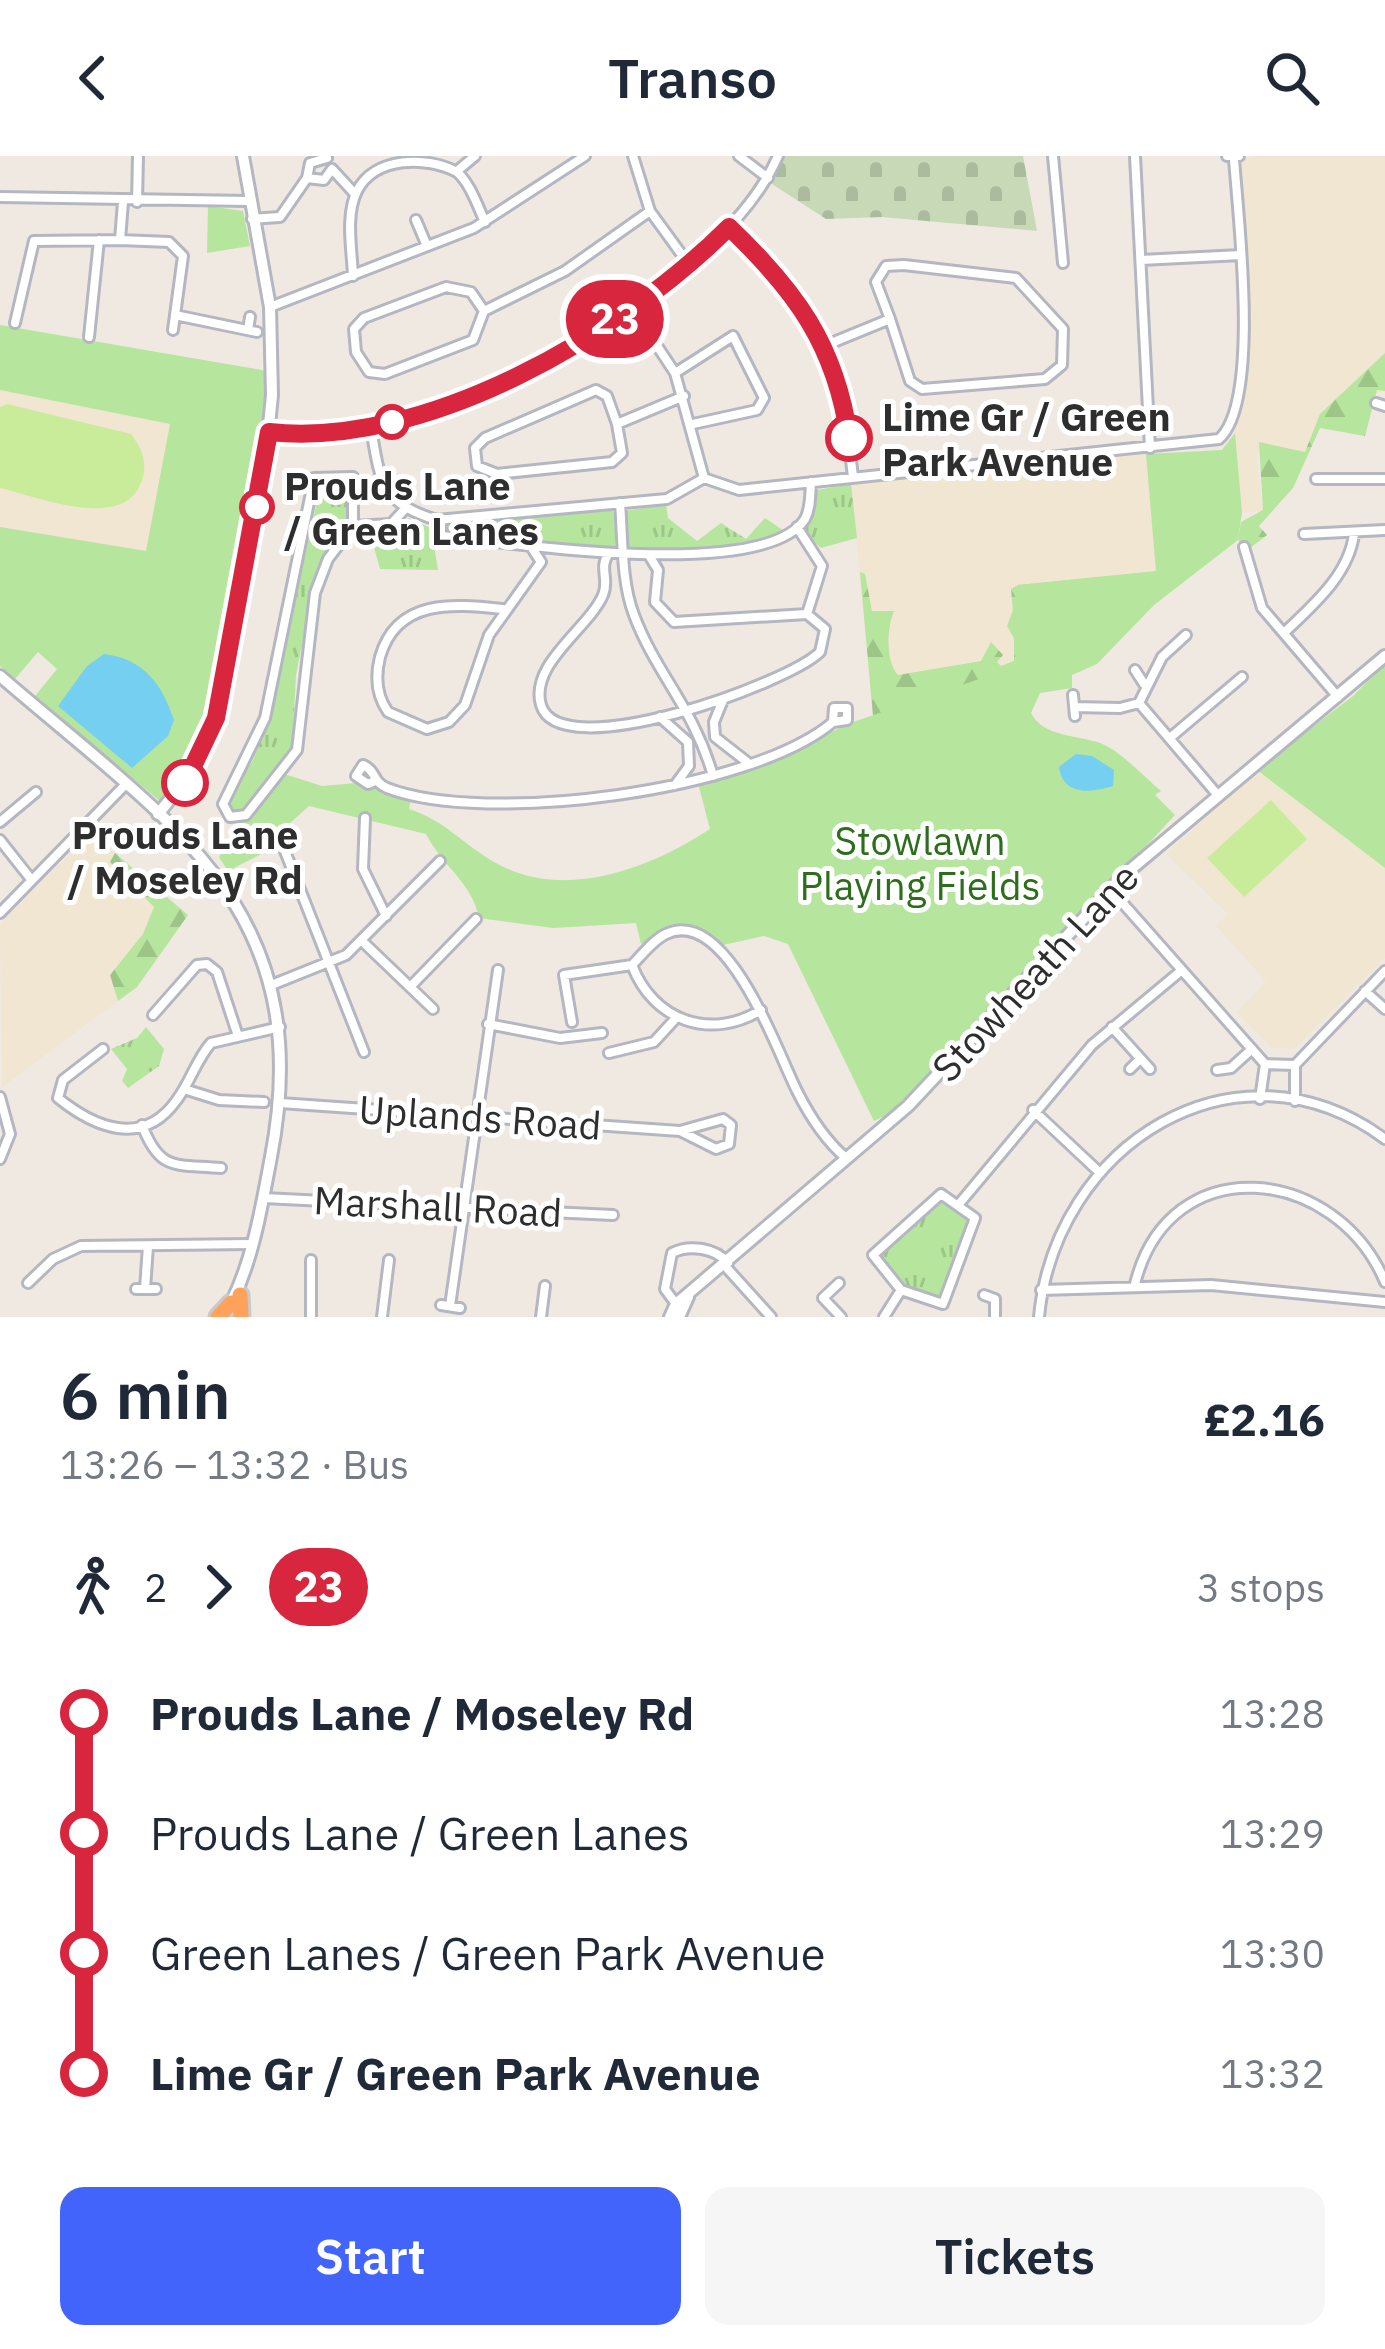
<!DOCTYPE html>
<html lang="en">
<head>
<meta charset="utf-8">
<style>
	:root { --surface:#fff; --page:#f6f6f7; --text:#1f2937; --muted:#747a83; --accent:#4264fb }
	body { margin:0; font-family:"IBM Plex Sans",sans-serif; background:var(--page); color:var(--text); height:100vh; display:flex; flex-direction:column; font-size:45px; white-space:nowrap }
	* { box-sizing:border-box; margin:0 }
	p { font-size:39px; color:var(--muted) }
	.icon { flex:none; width:66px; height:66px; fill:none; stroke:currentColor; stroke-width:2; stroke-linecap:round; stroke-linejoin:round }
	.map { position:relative; height:1161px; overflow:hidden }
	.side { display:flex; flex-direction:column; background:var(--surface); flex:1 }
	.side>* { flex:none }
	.badge { padding:0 24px; border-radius:39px; font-size:42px; line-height:78px }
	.map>.badge { position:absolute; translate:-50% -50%; box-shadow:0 0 0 6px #fff }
	.legs { display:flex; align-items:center; gap:18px; height:132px; padding:0 60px; font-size:39px }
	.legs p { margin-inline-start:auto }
	.overview { display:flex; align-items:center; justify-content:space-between; height:204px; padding:0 60px }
	h1 { font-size:66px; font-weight:600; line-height:90px }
	.button { display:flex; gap:24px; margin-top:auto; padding:24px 60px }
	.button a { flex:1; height:138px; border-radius:24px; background:var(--accent); color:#fff; font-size:48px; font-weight:600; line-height:138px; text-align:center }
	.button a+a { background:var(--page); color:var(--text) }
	ul { padding:0 60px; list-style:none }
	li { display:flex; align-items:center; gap:42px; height:120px; font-size:45px }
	li i { display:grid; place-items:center; width:18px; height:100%; margin:0 15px; background:currentColor }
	li i::after { content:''; width:30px; height:30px; margin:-15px; border:9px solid; border-radius:50%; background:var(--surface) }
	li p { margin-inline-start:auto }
	li:first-child i { background:linear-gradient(#0000 50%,currentColor 0) }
	li:last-child i { background:linear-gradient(currentColor 50%,#0000 0) }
	header { display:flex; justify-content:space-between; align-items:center; height:156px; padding:0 60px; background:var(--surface); font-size:54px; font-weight:600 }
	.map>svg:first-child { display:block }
	.education { fill:#f0e6d1 }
	.grass { fill:url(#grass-tufts) }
	.forest { fill:url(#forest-firs) }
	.cemetery { fill:url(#cemetery-stones) }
	.park { fill:#b6e59e }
	.pitch { fill:#c9ec9a }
	.water { fill:#75cff0 }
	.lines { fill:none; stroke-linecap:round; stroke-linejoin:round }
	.street-casing { stroke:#b4b7c1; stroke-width:14 }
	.secondary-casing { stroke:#b4b7c1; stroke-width:16 }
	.highway-casing { stroke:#c9c9c9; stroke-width:21 }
	.street { stroke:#fff; stroke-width:8 }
	.secondary { stroke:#fff; stroke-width:10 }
	.highway { stroke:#ffa35c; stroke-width:15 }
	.line-1-casing { stroke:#fff; stroke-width:27 }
	.line-1 { stroke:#d7263d; stroke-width:18 }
	.stop-1-dot { fill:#fff; stroke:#d7263d; stroke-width:6 }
	.labels { text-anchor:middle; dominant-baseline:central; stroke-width:10; stroke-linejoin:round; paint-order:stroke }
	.stop-label { font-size:39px; font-weight:bold; fill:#2e2e2e; stroke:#fff; text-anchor:start }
	.park-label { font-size:39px; fill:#2c6e1b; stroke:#fff }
	.street-label { font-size:39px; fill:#2e2e2e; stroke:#fff }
</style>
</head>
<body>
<header><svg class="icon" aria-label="back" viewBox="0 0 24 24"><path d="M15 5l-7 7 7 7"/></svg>Transo<svg class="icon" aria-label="search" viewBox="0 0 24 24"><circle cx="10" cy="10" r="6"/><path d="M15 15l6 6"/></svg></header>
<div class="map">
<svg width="1385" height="1161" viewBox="0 0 1385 1161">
	<defs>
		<pattern id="grass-tufts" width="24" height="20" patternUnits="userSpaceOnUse" patternTransform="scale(3)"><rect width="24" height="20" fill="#b6e59e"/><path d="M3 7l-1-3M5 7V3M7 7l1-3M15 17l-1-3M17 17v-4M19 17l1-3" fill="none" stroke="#9dc588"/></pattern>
		<pattern id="forest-firs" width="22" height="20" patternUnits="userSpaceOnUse" patternTransform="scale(3)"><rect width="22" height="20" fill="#b6e59e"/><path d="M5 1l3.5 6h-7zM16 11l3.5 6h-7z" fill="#9dc588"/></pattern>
		<pattern id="cemetery-stones" width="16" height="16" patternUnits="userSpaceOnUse" patternTransform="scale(3)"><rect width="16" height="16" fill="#c8d9b8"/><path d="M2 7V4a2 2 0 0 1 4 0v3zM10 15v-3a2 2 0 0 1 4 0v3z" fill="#acbb9e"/></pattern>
	</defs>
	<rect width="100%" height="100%" fill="#efe9e1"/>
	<!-- education -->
	<path class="education" d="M 1253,0 L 1385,0 L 1385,235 L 1320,258 L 1305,296 L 1256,299 L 1263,355 L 1242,356 L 1235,277 L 1244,235 L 1248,172 L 1239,6 Z
		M 0,234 L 171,267 L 147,396 L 0,371 Z
		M 1146,298 L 1157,415 L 1019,429 L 1027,507 L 873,561 L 851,328 Z
		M 1257,614 L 1385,712 L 1385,802 L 1294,893 L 1271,891 L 1237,856 L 1266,825 L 1216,770 L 1228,758 L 1166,698 Z
		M 91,677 L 188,759 L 137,831 L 2,931 L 0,768 Z"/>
	<!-- grass -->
	<path class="grass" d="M 322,324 L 350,327 L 350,363 L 315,423 L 296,519 L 292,595 L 245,653 L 231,658 L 227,647 L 253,604 L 266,572 Z
		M 851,328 L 857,382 L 821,392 L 802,374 L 815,352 L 817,334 Z
		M 666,348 L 668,362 L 697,385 L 721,367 L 746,383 L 765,362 L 784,375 L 736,391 L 629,394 L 625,355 Z
		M 610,353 L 615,358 L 615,393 L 444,377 L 441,371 Z
		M 409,362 L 431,372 L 438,414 L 380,413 L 369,373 L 389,372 Z
		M 146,871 L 164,893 L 159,910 L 128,932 L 122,925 L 127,913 L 111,893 L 137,882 Z
		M 938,1044 L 971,1067 L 944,1138 L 937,1143 L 904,1131 L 880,1098 Z"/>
	<!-- forest -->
	<path class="forest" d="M 1385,197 L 1385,235 L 1377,234 L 1365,280 L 1320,272 L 1293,332 L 1259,370 L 1267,379 L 1249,393 L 1238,384 L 1241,366 L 1263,354 L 1259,286 L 1305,296 L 1320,258 Z
		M 860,416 L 865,418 L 872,455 L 894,455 C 887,472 885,504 898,519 L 981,505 L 991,486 L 1003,499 L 997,506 L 1001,510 L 1014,505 L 1014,482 L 1007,470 L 1013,454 L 1011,433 L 1018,429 L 1151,416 L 1039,519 L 830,578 L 873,560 Z
		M 115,697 L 188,759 L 137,831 L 118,845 L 110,819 L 143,778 L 154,751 L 110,706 Z"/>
	<!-- cemetery -->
	<path class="cemetery" d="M 784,0 L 1023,0 L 1037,75 L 882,61 L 826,63 L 772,28 Z"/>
	<!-- park -->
	<path class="park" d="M 208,50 L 243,55 L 250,90 L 207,97 Z
		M 0,169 L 267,215 L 260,303 L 209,563 L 196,599 L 161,646 L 35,540 L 57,513 L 38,496 L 15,523 L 0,510 L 0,371 L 146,395 L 170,268 L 0,234 Z
		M 1235,277 L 1242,356 L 1238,384 L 1154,449 L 1097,508 L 1072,519 L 1072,532 L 1040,537 L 1031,557 C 1043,581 1077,579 1100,587 C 1121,595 1143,620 1161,635 L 1155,639 L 1175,659 L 957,894 L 891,957 L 874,965 L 788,788 L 764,780 L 723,789 L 683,771 L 665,774 L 641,788 L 636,767 L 553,772 L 479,762 C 472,726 442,710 426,678 L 309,650 L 275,681 L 277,690 L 228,715 L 219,701 L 237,669 L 281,617 L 322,630 L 356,627 L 411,642 L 409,653 C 444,664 463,688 494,706 C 563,746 649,713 710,673 L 698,627 L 765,606 L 853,566 L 1026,507 L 1018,429 L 1156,415 L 1146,298 L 1222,294 Z
		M 1385,508 L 1385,712 L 1257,614 L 1353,540 Z"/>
	<!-- pitch -->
	<path class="pitch" d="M 7,248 L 131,278 C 143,294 149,309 140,329 C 120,375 36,340 0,332 L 0,251 Z
		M 1271,644 L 1307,683 L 1244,741 L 1207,702 Z"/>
	<!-- water -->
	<path class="water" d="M 104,498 C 144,503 162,528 174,564 L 168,580 L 132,612 L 58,550 L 87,510 Z
		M 1076,598 L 1092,600 L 1114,614 L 1113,630 C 1091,637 1063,640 1059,611 Z"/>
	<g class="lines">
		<!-- street casing -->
		<g class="street-casing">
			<path id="street" d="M 633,0 L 650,55 L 690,110
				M 739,0 L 768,22
				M 1053,0 L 1063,107
				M 1135,0 L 1150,292
				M 1227,0 L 1239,0
				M 327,2 L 310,7 L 307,22 L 324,24 L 332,13
				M 332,13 L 355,38
				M 457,15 L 475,0
				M 0,41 L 248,45
				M 123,46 L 120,84 L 169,86 L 183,100 L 173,174
				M 137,46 L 138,0
				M 252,63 L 280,61 L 307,22
				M 416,64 L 427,90
				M 729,71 C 814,151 841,204 853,321
				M 1141,104 L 1241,99
				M 353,120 C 352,94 345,59 357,35 C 375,0 427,0 457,16 C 470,27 478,51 485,66
				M 270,151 L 474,72 L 585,0
				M 632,152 L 675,217 L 704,322
				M 484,155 L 471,136 L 446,131 L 364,162 L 354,173 L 356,196 L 369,216 L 385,218 L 473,184 L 484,155 L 565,115 L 650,55
				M 175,159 L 257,176
				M 15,167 L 34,85 L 120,84
				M 248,174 L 250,161
				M 89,181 L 99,84
				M 824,190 L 890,163 L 876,126 L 886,110 L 904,109 L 1016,122 L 1063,173 L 1062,209 L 1045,223 L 922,233 L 910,225 L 890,163
				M 675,217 L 733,180 L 764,242 L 757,254 L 693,268
				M 1376,247 L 1385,250
				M 617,268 L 607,240 L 596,234 L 485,282 L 475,292 L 477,310 L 497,318 L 612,306 L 622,297 L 617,268 L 684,240
				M 371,272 C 380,326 381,347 437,364 L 667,343 L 704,322 L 739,334 L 1219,283 C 1261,246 1238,60 1234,3
				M 269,276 C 290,278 312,281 333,279 C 469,265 722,129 778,0
				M 1316,323 L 1385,323
				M 620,347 C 623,383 621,425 634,459 C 656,518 694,552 713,620
				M 437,364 L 442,380 C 512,387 764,426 805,363 C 811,352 810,338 811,326
				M 353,370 L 353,321 L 314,322 L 265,562 L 223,648 L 230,661 L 246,659 L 297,594 L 315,437 L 328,403 L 353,370 L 391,368 L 404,354
				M 797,371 L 822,410 L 807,458
				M 1304,378 L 1385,374
				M 1244,391 L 1262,452 L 1338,541
				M 609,397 C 598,412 610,423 603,439 C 589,472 529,508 541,549 C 559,611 787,528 820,496 L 825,473 L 807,458 L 674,466 L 655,446 L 658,414 L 650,401
				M 503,453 C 453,448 397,442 380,501 C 375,521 376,539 388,556 L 427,573 L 449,566 L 465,549 L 489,479 L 541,406 L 528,386
				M 1284,477 C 1312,450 1349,419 1354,378
				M 1186,479 L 1162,501 L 1139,547 L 1216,637
				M 1135,514 L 1144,528
				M 1073,539 L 1075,560
				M 723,544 L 714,566 L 715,581 L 747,606
				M 1074,551 L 1120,552 L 1139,547
				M 660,561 L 688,586 L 689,610 L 675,629
				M 1171,581 L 1242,521
				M 375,625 L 368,628 L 356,620 L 363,609 C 377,615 372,626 387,632 C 485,670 752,635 833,566 L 834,552 L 847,552 L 847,564 L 833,566
				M 365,662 L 363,713 L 386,760
				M 0,666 L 36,636
				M 279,680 L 364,896
				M 0,684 L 30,722
				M 1112,735 L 1265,908
				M 0,757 L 125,629
				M 362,785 L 433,853
				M 632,809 C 642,799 653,784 666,778 C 727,749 778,898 797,935 C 809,959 826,985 846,1002
				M 269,830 L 346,799 L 440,705
				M 411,830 L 476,763
				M 1365,835 L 1385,853
				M 153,859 L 197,809 L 207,808 L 217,816 L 237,877
				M 572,866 L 564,819 L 632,809 C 653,865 711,885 761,854
				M 488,868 L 560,882 L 602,877
				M 1112,871 L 1150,913
				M 103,893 L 63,924 L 58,942 C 94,971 142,992 176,945 C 190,927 196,904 211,887 L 280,871
				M 609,897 L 654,886 L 676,862
				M 1265,908 L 1295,909
				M 1130,913 L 1140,903
				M 1217,914 L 1231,912 L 1252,893
				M 184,933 L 219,944 L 264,946
				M 0,941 L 10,978 L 0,1003
				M 1260,943 L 1265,908
				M 1295,945 L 1295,909 L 1385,815
				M 280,947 L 680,975 L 716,993 L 729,988 L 731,969 L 723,963 L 680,975
				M 1033,954 L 1098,1015
				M 142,969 C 160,1016 175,1008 221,1012
				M 941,1038 L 975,1062 L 943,1148 L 901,1134 L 873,1099 Z
				M 263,1042 L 613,1059
				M 959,1048 L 1092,889 L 1182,814
				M 311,1104 L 311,1161
				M 725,1110 L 771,1161
				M 28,1127 L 53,1103 L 81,1090 L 252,1088
				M 839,1127 L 823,1142 L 841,1161
				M 1135,1128 C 1169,991 1336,1009 1385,1126
				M 136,1133 L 156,1133
				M 145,1133 L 148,1090
				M 1041,1134 L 1211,1129 L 1385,1146
				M 984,1139 L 995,1143 L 995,1161
				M 676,1148 L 665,1133 L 672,1097 C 689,1088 716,1092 728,1107
				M 441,1149 L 460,1152
				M 450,1150 L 498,814
				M 382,1161 L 389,1104
				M 541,1161 L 545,1130
				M 884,1161 L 901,1134
				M 1039,1161 C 1055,990 1235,873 1385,983"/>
		</g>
		<!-- secondary casing -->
		<g class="secondary-casing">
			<path id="secondary" d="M 0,520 C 167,665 319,750 271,1001 C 262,1048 254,1098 234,1141
				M 158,658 L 194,614 L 212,576 L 266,300 L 272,239 L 270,151 L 243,0
				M 670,1161 L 676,1148 L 908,950 L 1124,719 L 1385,500
				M 679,1161 L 688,1141"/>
		</g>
		<!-- highway casing -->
		<g class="highway-casing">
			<path id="highway" d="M 240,1139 L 241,1161
				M 218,1161 L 231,1147"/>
		</g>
		<!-- street -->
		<use href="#street" class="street"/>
		<!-- secondary -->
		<use href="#secondary" class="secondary"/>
		<!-- highway -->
		<use href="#highway" class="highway"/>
	</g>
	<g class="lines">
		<!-- line-1 casing -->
		<g class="line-1-casing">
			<path id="line-1" d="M 185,627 L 216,562 L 269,276 C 425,293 621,179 729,71 C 795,134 836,189 849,282"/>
		</g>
		<!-- line-1 -->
		<use href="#line-1" class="line-1"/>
	</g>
	<!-- markers -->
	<g class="stop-1-dot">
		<circle cx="392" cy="266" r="15"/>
		<circle cx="849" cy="282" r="21"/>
		<circle cx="257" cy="351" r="15"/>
		<circle cx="185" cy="627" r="21"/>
	</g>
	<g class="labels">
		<!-- stop labels -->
		<g class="stop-label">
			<text x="882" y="260">Lime Gr / Green<tspan x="882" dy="45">Park Avenue</tspan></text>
			<text x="284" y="329">Prouds Lane<tspan x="284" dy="45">/ Green Lanes</tspan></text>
			<text x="185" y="678" text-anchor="middle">Prouds Lane<tspan x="185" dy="45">/ Moseley Rd</tspan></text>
		</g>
		<!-- park labels -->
		<g class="park-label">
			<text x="920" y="684">Stowlawn<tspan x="920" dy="45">Playing Fields</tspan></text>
		</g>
		<!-- street labels -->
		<g class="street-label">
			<text transform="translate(1035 816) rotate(-47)">Stowheath Lane</text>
			<text transform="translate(480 961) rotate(4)">Uplands Road</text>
			<text transform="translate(438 1050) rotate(3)">Marshall Road</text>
		</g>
	</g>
</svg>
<b class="badge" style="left:615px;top:163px;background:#d7263d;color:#fff">23</b>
</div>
<section class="side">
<div class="overview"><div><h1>6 min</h1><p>13:26 – 13:32 · Bus</p></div><b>£2.16</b></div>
<div class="legs"><svg class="icon" aria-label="walk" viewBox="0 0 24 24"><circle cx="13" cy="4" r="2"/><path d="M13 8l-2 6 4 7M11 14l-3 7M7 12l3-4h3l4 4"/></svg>2<svg class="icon" aria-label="forward" viewBox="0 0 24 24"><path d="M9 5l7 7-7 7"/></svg><b class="badge" style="background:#d7263d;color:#fff">23</b><p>3 stops</p></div>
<ul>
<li><i style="color:#d7263d"></i><b>Prouds Lane / Moseley Rd</b><p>13:28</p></li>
<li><i style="color:#d7263d"></i><span>Prouds Lane / Green Lanes</span><p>13:29</p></li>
<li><i style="color:#d7263d"></i><span>Green Lanes / Green Park Avenue</span><p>13:30</p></li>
<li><i style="color:#d7263d"></i><b>Lime Gr / Green Park Avenue</b><p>13:32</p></li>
</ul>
<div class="button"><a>Start</a><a>Tickets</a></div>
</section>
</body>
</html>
